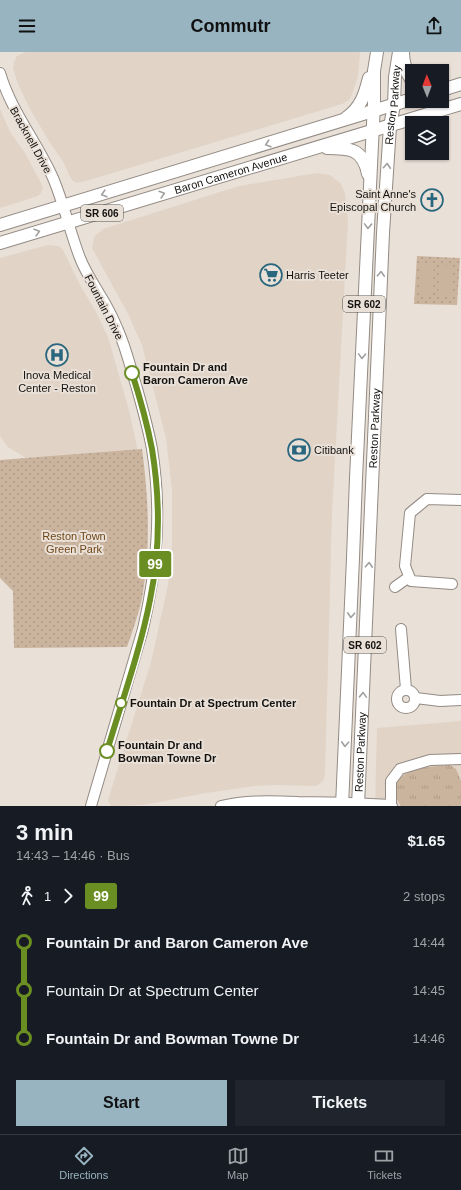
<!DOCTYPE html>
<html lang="en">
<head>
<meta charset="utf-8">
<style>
	:root { --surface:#171b24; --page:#20242c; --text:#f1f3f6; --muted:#9ea1a6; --line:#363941; --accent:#97b4c0 }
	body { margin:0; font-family:Helvetica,sans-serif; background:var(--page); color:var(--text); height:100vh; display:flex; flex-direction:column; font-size:15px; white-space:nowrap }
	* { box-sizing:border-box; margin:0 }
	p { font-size:13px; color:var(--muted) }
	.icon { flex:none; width:22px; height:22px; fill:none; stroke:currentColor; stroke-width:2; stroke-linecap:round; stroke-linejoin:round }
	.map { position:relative; height:754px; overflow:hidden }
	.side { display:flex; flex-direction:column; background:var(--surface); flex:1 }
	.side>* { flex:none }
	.badge { padding:0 8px; border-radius:3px; font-size:14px; line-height:26px }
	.needle { width:26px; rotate:359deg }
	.fabs { position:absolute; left:405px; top:12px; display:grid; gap:8px }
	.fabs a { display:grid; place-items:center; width:44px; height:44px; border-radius:0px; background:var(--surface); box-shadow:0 1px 3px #0004; font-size:20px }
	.map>.badge { position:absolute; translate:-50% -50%; box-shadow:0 0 0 2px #fff }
	.legs { display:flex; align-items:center; gap:6px; height:44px; padding:0 16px; font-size:13px }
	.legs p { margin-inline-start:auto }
	.head { display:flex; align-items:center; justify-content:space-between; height:68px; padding:0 16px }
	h1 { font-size:22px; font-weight:700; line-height:30px }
	.primary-button { display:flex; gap:8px; margin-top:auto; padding:8px 16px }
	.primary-button a { flex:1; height:46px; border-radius:0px; background:var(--accent); color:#111; font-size:16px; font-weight:700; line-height:46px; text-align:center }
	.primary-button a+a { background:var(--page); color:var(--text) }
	ul { padding:0 16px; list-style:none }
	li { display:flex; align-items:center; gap:14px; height:48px; font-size:15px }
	li i { display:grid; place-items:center; width:6px; height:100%; margin:0 5px; background:currentColor }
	li i::after { content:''; width:10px; height:10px; margin:-5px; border:3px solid; border-radius:50%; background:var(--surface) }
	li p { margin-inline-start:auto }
	li:first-child i { background:linear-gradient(#0000 50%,currentColor 0) }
	li:last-child i { background:linear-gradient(currentColor 50%,#0000 0) }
	header { display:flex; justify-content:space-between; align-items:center; height:52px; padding:0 16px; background:var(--accent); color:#111; font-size:18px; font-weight:700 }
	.dock { display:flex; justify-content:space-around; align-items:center; height:56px; border-top:1px solid var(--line); background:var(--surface); font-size:11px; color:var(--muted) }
	.dock a { display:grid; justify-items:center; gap:2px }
	.dock .active { color:var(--accent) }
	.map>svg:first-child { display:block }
	.built { fill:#e1d3c5 }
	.grass { fill:url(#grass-tufts) }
	.park { fill:url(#park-dots) }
	.pitch { fill:#cbb49e }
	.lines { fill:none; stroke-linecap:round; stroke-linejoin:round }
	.minor-casing { stroke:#938b84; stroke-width:12 }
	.major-casing { stroke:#938b84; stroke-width:14 }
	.minor { stroke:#fff; stroke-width:10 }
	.major { stroke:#fff; stroke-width:12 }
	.oneway { stroke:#a1a09f }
	.line-1-casing { stroke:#fff; stroke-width:9 }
	.line-1 { stroke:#6b8e23; stroke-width:6 }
	.stop-1-dot { fill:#fff; stroke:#6b8e23; stroke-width:2 }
	.labels { text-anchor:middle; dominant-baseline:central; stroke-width:4; stroke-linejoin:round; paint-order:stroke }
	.shield { fill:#e9e0d8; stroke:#54504b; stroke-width:1 }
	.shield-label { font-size:10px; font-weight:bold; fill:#14120f }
	.street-label { font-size:11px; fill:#14120f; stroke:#e9e0d8 }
	.poi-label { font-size:11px; fill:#14120f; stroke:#e9e0d8; text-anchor:start }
	.stop-label { font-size:11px; font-weight:bold; fill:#14120f; stroke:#e9e0d8; text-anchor:start }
	.park-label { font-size:11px; fill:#704718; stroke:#e9e0d8 }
</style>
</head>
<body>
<header><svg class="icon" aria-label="menu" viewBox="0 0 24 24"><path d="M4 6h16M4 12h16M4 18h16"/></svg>Commutr<svg class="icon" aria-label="share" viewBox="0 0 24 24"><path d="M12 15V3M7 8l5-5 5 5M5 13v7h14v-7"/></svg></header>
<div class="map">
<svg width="461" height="754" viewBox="0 0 461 754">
	<defs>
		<pattern id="grass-tufts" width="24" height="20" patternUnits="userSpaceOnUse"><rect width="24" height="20" fill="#cbb49e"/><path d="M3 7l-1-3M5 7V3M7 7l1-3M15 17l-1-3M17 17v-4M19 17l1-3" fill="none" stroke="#ad9a87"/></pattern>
		<pattern id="park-dots" width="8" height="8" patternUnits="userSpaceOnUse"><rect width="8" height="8" fill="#cbb49e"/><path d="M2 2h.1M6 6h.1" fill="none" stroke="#ad9a87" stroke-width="1.8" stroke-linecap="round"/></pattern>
	</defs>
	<rect width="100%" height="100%" fill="#e9e0d8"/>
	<!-- built -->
	<path class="built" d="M 26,0 L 360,0 L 358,25 L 352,42 L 349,48 L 342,52 L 86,129 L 77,131 L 73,129 L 69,123 L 64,111 L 49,89 L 31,59 L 18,32 L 13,16 L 14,10 L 17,4 Z
		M 0,57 L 10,80 L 25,101 L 41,131 L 43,137 L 41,141 L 38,144 L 0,156 Z
		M 317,121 L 330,123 L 341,132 L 345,141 L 348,169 L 332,462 L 325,721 L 324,727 L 322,730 L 316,734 L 275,733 L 254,734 L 206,741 L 143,753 L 111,754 L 108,748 L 151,610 L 168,533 L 172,492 L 172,438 L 166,386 L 142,293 L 127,260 L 92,196 L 94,185 L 103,177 L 239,134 Z
		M 48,193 L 59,194 L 63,198 L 80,233 L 95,258 L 108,285 L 130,362 L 139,405 L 60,413 L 26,406 L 8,395 L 0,384 L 0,206 Z
		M 461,669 L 461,754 L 375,754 L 377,676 Z"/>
	<!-- grass -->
	<path class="grass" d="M 450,713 L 456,717 L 461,729 L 461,754 L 401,754 C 397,748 395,744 395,737 C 396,716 435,714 450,713 Z"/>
	<!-- park -->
	<path class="park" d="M 417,204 L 460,206 L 457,253 L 414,252 Z
		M 142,397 C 149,448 151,501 141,551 C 137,566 132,581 127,595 L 14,596 L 13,539 L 0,526 L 0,408 Z"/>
	<!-- pitch -->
	<path class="pitch" d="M 420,212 L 434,213 L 433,243 L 419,243 Z
		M 439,213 L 453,214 L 452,244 L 438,244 Z"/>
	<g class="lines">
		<!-- minor casing -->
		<g class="minor-casing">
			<path id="minor" d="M 0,21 C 11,59 37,90 53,126 C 64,152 70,180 80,206 C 85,219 93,231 100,243 C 107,254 113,266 118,278 C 126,296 130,314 136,333 C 142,354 148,375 152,397 C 162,459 157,516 143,577 L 91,754
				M 452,532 L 411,529 L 405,514 L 410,461 L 427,447 L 461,448
				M 395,535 L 409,525
				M 401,577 L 406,637
				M397 647a9 9 0 1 1 18 0a9 9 0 1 1-18 0Z
				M 416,646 L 440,649 L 461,648
				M 391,753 L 391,729 L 400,717 L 430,708 L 461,707
				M 221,754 C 247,748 272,749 298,750 C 329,750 360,751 391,753 L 392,754"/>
		</g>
		<!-- major casing -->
		<g class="major-casing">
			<g id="major">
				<path d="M 403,0 C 403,11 406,20 412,29"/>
				<path d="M 442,38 L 461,32"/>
				<path d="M 346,66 C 361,56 365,42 369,26"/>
				<path d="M 327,96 C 349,96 363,96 368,122"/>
				<path d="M 0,173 L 412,47"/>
				<path id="s1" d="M 0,191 L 461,52"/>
				<path d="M 342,754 L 353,506 L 356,426 L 374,51 L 374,19 L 377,0"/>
				<path id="s2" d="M 358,754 L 383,181 L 390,74 L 394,53 L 395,25 L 399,0"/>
			</g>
		</g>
		<!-- minor -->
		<use href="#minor" class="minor"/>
		<!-- major -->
		<use href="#major" class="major"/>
	</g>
	<!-- one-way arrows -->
	<defs><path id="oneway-chevron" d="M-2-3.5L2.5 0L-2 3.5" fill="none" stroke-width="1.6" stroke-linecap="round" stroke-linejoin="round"/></defs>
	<g class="oneway">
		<use href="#oneway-chevron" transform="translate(268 92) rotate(163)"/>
		<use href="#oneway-chevron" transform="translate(387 114) rotate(-86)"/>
		<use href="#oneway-chevron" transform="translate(104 142) rotate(163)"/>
		<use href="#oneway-chevron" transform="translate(162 142) rotate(-17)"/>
		<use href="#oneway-chevron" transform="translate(368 174) rotate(92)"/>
		<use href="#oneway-chevron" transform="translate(37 180) rotate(-16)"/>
		<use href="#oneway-chevron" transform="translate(381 222) rotate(-87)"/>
		<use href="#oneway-chevron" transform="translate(362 304) rotate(92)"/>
		<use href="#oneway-chevron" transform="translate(369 513) rotate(-87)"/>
		<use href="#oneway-chevron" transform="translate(351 563) rotate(93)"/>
		<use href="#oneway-chevron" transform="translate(363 643) rotate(-88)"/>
		<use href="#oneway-chevron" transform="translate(345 692) rotate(93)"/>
	</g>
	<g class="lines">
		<!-- line-1 casing -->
		<g class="line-1-casing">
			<path id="line-1" d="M 107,699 C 122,649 140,599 150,548 C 160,499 160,446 152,397 C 147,371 140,346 132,321"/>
		</g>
		<!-- line-1 -->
		<use href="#line-1" class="line-1"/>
	</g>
	<!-- icons -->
	<defs>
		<g id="church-ring" transform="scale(1.15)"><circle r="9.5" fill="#e9e0d8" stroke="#2a677e" stroke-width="1.5"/><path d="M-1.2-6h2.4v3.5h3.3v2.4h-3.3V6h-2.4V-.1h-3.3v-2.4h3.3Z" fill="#2a677e"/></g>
		<g id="supermarket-ring" transform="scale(1.15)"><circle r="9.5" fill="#e9e0d8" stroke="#2a677e" stroke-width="1.5"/><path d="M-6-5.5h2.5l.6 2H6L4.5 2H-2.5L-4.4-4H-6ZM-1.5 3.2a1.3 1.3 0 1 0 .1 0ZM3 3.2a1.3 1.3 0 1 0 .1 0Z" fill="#2a677e"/></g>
		<g id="hospital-ring" transform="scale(1.15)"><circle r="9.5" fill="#e9e0d8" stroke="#2a677e" stroke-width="1.5"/><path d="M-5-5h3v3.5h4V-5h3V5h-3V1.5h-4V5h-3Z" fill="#2a677e"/></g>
		<g id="bank-ring" transform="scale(1.15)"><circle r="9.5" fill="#e9e0d8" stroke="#2a677e" stroke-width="1.5"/><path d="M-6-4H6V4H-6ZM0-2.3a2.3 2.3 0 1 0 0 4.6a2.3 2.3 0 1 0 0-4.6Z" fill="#2a677e"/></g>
	</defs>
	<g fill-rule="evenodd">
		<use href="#church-ring" x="432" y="148"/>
		<use href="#supermarket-ring" x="271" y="223"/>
		<use href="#hospital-ring" x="57" y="303"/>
		<use href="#bank-ring" x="299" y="398"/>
	</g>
	<!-- markers -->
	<g class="stop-1-dot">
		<circle cx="132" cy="321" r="7"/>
		<circle cx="121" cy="651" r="5"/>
		<circle cx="107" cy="699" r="7"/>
	</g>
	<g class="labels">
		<!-- shield labels -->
		<g class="shield">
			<rect x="81" y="153" width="42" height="16" rx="3"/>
			<rect x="343" y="244" width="42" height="16" rx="3"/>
			<rect x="344" y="585" width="42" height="16" rx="3"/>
		</g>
		<g class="shield-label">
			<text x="102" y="161">SR 606</text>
			<text x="364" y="252">SR 602</text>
			<text x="365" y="593">SR 602</text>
		</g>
		<!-- street labels -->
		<g class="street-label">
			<text stroke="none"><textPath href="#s2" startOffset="702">Reston Parkway</textPath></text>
			<text transform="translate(31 88) rotate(61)">Bracknell Drive</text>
			<text stroke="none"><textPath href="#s1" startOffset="241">Baron Cameron Avenue</textPath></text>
			<text transform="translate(104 255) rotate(63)">Fountain Drive</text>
			<text stroke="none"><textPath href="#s2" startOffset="378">Reston Parkway</textPath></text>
			<text stroke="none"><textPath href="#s2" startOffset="54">Reston Parkway</textPath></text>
		</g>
		<!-- poi labels -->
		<g class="poi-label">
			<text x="416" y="142" text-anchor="end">Saint Anne's<tspan x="416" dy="13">Episcopal Church</tspan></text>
			<text x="286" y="223">Harris Teeter</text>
			<text x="57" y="323" text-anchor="middle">Inova Medical<tspan x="57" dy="13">Center - Reston</tspan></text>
			<text x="314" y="398">Citibank</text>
		</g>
		<!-- stop labels -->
		<g class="stop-label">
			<text x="143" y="315">Fountain Dr and<tspan x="143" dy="13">Baron Cameron Ave</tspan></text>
			<text x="130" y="651">Fountain Dr at Spectrum Center</text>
			<text x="118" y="693">Fountain Dr and<tspan x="118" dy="13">Bowman Towne Dr</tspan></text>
		</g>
		<!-- park labels -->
		<g class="park-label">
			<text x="74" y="484">Reston Town<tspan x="74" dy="13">Green Park</tspan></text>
		</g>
	</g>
</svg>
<div class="fabs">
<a><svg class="needle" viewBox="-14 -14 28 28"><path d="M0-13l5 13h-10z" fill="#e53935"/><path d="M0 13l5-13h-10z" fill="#9ea1a6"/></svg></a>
<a><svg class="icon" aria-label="layers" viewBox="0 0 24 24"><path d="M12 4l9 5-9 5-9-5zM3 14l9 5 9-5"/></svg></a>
</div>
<b class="badge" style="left:155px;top:512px;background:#6b8e23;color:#fff">99</b>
</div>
<section class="side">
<div class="head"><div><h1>3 min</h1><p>14:43 – 14:46 · Bus</p></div><b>$1.65</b></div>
<div class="legs"><svg class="icon" aria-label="walk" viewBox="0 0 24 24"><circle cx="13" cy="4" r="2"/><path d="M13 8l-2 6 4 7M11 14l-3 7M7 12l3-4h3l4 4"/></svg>1<svg class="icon" aria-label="forward" viewBox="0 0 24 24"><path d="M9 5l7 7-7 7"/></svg><b class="badge" style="background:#6b8e23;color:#fff">99</b><p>2 stops</p></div>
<ul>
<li><i style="color:#6b8e23"></i><b>Fountain Dr and Baron Cameron Ave</b><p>14:44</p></li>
<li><i style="color:#6b8e23"></i><span>Fountain Dr at Spectrum Center</span><p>14:45</p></li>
<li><i style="color:#6b8e23"></i><b>Fountain Dr and Bowman Towne Dr</b><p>14:46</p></li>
</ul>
<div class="primary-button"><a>Start</a><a>Tickets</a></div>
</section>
<nav class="dock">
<a class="active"><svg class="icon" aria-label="directions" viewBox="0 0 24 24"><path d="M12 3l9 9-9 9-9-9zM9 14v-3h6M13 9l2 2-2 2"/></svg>Directions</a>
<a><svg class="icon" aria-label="map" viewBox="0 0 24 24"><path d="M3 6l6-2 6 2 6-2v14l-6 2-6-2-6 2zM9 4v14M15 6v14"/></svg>Map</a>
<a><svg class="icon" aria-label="tickets" viewBox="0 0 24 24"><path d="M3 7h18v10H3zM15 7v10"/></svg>Tickets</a>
</nav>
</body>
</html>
